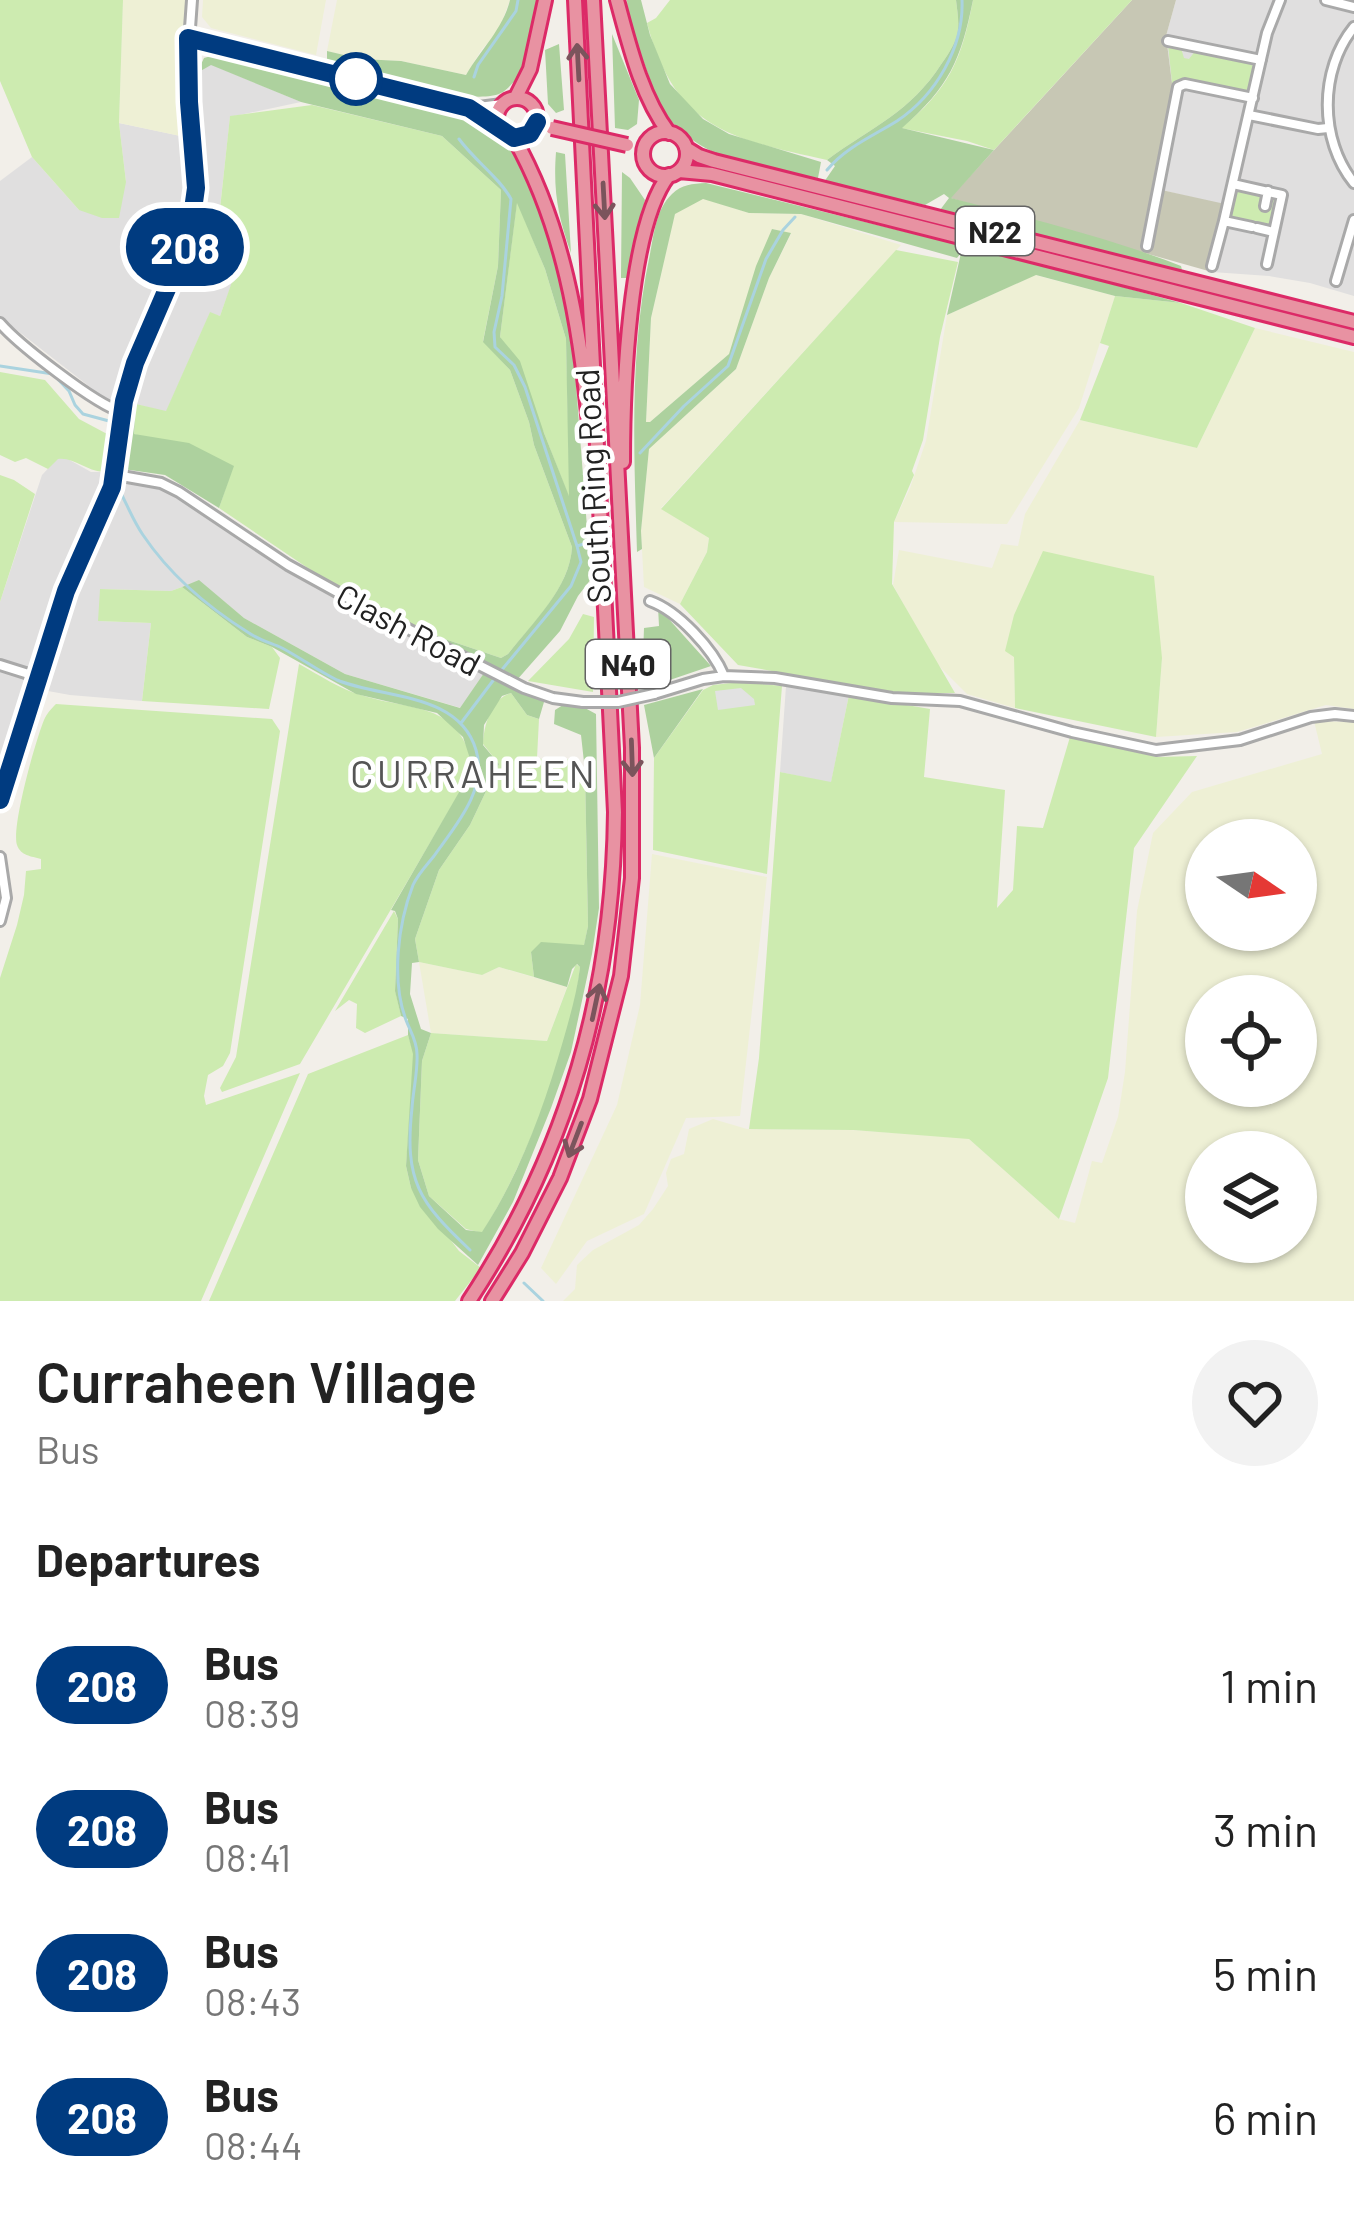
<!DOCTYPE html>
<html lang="en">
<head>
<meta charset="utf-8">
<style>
	:root { --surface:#fff; --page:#f2f2f2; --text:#222; --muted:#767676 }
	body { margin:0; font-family:Barlow,sans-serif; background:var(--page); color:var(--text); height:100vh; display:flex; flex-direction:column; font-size:45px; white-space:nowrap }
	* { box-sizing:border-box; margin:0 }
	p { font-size:39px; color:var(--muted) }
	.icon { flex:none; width:66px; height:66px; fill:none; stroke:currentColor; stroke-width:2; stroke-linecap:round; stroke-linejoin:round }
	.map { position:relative; height:1301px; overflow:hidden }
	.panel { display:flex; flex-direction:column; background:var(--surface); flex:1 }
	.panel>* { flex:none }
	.badge { padding:0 24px; border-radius:39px; font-size:42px; line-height:78px }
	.needle { width:78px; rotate:103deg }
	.fabs { position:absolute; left:1185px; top:819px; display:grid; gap:24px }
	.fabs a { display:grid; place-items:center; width:132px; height:132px; border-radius:50%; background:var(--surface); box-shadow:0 3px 9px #0004; font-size:60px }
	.map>.badge { position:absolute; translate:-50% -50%; box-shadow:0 0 0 6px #fff }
	h2 { padding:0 36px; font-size:45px; line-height:108px }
	.round { display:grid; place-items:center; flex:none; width:126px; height:126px; border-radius:63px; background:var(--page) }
	.summary { display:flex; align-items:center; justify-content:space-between; height:204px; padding:0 36px }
	h1 { font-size:57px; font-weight:600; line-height:90px }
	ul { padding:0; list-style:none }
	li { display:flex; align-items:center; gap:36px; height:144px; padding:0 36px }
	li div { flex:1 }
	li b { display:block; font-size:45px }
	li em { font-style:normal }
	li .badge { min-width:132px; font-weight:700; text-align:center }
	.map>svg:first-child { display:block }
	.residential { fill:#e0dfdf }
	.construction { fill:#c7c7b4 }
	.farmland { fill:#eef0d5; fill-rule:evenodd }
	.grass { fill:#cdebb0 }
	.forest { fill:#add19e; fill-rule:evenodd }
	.parking { fill:#e2e2e2 }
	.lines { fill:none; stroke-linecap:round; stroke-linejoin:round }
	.stream { stroke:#aad3df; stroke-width:3 }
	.minor-casing { stroke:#a9a9a9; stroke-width:14 }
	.highway-casing { stroke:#dc2a67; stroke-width:18 }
	.minor { stroke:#fff; stroke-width:8 }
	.highway { stroke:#e892a2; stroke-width:12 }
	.minor-bridge-casing { stroke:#a9a9a9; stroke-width:14; stroke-linecap:butt }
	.highway-bridge-casing { stroke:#dc2a67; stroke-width:18; stroke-linecap:butt }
	.minor-bridge { stroke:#fff; stroke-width:8 }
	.highway-bridge { stroke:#e892a2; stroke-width:12 }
	.oneway { stroke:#7b545c }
	.line-casing { stroke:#fff; stroke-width:27 }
	.line { stroke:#003b80; stroke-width:18 }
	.stop-dot { fill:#fff; stroke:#003b80; stroke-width:6 }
	.labels { text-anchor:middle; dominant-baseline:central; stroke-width:9; stroke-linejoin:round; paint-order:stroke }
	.shield { fill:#fff; stroke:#646464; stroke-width:3 }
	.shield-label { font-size:30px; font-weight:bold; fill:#222 }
	.street-label { font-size:33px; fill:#222; stroke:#fff }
	.quarter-label { font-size:39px; letter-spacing:3px; fill:#555; stroke:#fff }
</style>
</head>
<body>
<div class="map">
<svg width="1354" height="1301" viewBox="0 0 1354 1301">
	<rect width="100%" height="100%" fill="#f2efe9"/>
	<!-- residential -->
	<path class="residential" d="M 1176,0 L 1354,0 L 1354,296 L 1310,283 L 1269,276 L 1212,272 L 1225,205 L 1157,189 L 1173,91 L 1166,36 Z
		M 210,64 L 301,102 L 230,117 L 219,217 L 249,236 L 220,316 L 210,313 L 166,412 L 124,401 L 117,408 L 0,317 L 0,181 L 32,157 L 79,210 L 126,182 L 119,123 L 195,139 L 197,73 Z
		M 58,458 L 66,458 L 91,472 L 103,472 L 171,492 L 304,578 L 484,673 L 461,708 L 345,674 L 244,618 L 199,581 L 171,591 L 101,589 L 99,621 L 151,623 L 142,701 L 70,695 L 26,687 L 0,786 L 0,602 L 42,475 Z
		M 786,686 L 849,695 L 831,783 L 780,772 Z"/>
	<!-- construction -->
	<path class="construction" d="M 1132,0 L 1176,0 L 1166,36 L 1173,91 L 1157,189 L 1225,204 L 1212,272 L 950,198 Z"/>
	<!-- farmland -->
	<path class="farmland" d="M 123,0 L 187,0 L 180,63 L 185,137 L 119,123 Z
		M 203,0 L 326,0 L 316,55 L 211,28 L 202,17 Z
		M 337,0 L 510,0 L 498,32 L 482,49 L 466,75 L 401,61 L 361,59 L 327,51 Z
		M 703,198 L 749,213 L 801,214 L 901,245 L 661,508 L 709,538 L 707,552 L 680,604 L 644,587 L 641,531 L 649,449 L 736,369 L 769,278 L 791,234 L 773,229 L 729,354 L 650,422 L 646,422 L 651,318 L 675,213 Z
		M 1035,275 L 1115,296 L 1079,408 L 1007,524 L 894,522 L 910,488 L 926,441 L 947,315 Z
		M 1255,328 L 1354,352 L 1354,709 L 1326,705 L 1237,732 L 1156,737 L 1162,658 L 1014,657 L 1015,708 L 967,694 L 936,663 L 893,585 L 899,550 L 992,568 L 1001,544 L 1018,546 L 1025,514 L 1080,420 L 1197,448 Z
		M 1314,721 L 1354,722 L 1354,1301 L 563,1301 L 575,1289 L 577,1265 L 593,1250 L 639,1225 L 653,1209 L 668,1186 L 666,1173 L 671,1159 L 684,1154 L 689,1129 L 713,1119 L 747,1129 L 851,1130 L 968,1138 L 1059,1219 L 1075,1223 L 1092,1161 L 1102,1163 L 1118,1117 L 1125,1072 L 1137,911 L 1153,833 L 1192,792 L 1322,754 ZM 1206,840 L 1296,840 L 1296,930 L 1206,930 ZM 1206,996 L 1296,996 L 1296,1086 L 1206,1086 ZM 1206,1152 L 1296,1152 L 1296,1242 L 1206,1242 Z
		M 652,854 L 767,877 L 740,1116 L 686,1118 L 644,1214 L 587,1241 L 556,1284 L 541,1268 L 617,1105 L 640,1005 Z
		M 419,962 L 482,975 L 499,967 L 567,987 L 547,1041 L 431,1033 Z"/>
	<!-- grass -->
	<path class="grass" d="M 0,0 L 123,0 L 119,123 L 126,182 L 119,218 L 102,218 L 79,210 L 32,157 L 0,81 Z
		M 670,0 L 956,0 C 957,9 959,20 958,29 C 957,41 949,53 942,63 C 910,113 873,126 827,160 C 731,139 675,129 647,23 L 656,18 Z
		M 973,0 L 1132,0 L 994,150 L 967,141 L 901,128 C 949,90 962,59 973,0 Z
		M 1168,45 L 1181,48 L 1184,58 L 1189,59 L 1196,50 L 1250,61 L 1254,68 L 1250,88 L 1242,93 L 1184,81 L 1176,84 L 1173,91 Z
		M 312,105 L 442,136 L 501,190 L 498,266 L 483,341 L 510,370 L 529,422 L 534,445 L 572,547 C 570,588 532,624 508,654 L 501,658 L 421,631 L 330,583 L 219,508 L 233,466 L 134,434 L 136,404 L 166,411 L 210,312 L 220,316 L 248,236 L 219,218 L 230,116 Z
		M 1240,190 L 1260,195 L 1261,206 L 1267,208 L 1271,198 L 1279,199 L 1273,225 L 1267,227 L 1231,218 C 1229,210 1233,196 1240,190 Z
		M 517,201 L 545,269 L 566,339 L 570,500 L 544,433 L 500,337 Z
		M 896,250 L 958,262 L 940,337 L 923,440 L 912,471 L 914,475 L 894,522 L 892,584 L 955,693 L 896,693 L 738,665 L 680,604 L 707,552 L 709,538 L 661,509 Z
		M 1115,296 L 1181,303 L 1255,328 L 1197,448 L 1080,420 L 1109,346 L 1100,343 Z
		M 0,372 L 45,380 L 79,419 L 109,435 L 103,472 C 86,471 74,457 58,459 L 48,469 L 26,458 L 15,462 L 0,455 Z
		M 0,475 L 14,480 L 35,494 L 0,602 Z
		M 1043,551 L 1154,576 L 1162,658 L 1156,737 L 1015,708 L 1014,657 L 1005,651 L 1014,615 Z
		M 182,587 L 247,637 L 272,647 L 280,658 L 269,709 L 142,701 L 151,623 L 98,621 L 100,589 L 171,591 Z
		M 583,614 L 594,617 L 593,692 L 528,681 L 569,639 Z
		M 299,664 C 319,675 340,689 361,695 C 414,712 458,700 474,768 L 300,1064 L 222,1092 L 220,1088 L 236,1057 Z
		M 740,682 L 782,686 L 767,874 L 653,850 L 654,758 L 703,690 L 713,685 Z
		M 511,693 L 527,715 L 539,719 L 537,758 C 556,763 572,751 585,771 L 588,926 L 584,946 L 531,952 L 534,977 L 499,967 L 482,975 L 419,962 L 415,939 L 439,870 L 470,825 L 499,764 L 483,744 C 484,725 491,699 511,693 Z
		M 849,695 L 930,709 L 924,777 L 1005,790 L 997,908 L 1013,890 L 1017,826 L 1043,828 L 1070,737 L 1157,757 L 1197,756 L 1134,848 L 1108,1078 L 1059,1219 L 969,1139 L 853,1130 L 749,1129 L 759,1058 L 780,772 L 831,782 Z
		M 56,704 L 272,719 L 280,731 L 230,1053 L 223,1066 L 208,1075 L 204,1096 L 206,1105 L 300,1073 L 201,1301 L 0,1301 L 0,978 L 17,925 L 24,895 L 26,871 L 41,869 L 41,859 C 31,856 21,856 17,845 C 11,827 36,739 44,720 C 47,713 51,709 56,704 Z
		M 394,911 L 398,919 L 395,990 L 401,1016 L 365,1033 L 356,1028 L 357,1004 L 349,1000 L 335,1011 Z
		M 576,964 L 580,967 C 573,1044 524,1168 482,1233 L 466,1229 L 429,1196 L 418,1160 L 422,1061 L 431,1033 L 547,1041 Z
		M 408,1035 L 414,1054 L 406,1166 L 411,1188 L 459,1251 L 481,1268 L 455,1301 L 209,1301 L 308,1074 Z"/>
	<!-- forest -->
	<path class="forest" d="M 510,0 L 538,0 C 534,23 533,53 521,73 C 517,79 507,90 501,93 C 471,108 359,73 327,59 L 327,51 L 361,59 L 401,61 L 466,75 C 481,49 503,29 510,0 Z
		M 627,0 L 641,0 L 650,35 L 670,84 L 703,119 L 729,134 L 821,162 L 818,178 C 773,174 703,159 672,122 C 659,106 651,83 644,63 C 636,43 627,22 627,0 Z
		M 956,0 L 973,0 C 961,60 949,87 902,128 L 994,150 L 951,198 C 1028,218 1107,237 1181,266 L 1182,270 L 1146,263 L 940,210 L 949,198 L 944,194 L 925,205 L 824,182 L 835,166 L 827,160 C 873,126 910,113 942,63 C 949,53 957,41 958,29 C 959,20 957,9 956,0 Z
		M 612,34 L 639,100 L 637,124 L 628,130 L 615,128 Z
		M 559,44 L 564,110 L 556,113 L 548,104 L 545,50 Z
		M 221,53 L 473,115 L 484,123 L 494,137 L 512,150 L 542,213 L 571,320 L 591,579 L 578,596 L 560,631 L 516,681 L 421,631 L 501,658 L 508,654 C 532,623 570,588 572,547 L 534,445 L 529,422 L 510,370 L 483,342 L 498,266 L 501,190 L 442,136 L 301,102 L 211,65 L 197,73 L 204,58 ZM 517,203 L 545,269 L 566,339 L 569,496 L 544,433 L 520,361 L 500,337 Z
		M 556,152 L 565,154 L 571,253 C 558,216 553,191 556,152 Z
		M 622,172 L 630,178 L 645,200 L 629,278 L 621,278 Z
		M 706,183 L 1057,269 L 1181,303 L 1115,296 L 1036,275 L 947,315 L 961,253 L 957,258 L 801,214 L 749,213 L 703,199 L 675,214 L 651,318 L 646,422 L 650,422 L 729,354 L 756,266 L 772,229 L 791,233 L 769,278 L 736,369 L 649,449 L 641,531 L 642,549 L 637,552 C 634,453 629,352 650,254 C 654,234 656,209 672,194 C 682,184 692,184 706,183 Z
		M 128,402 L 136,404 L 134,434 L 189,443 L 234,466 L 219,508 L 165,475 L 123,469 Z
		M 199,580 L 244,618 L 345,674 L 460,708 L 484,673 L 514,688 L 542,698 L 544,702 L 539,719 L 527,715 L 511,693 L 502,696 L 484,725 L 483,745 L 499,764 L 470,825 L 439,870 L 415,939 L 419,962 L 412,963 L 410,994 L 421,1029 L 431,1033 L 422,1061 L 418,1160 L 429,1196 L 466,1230 L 482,1232 C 520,1174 544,1107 563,1041 C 570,1016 577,993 580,967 L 577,964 L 572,969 L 567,987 L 534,977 L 531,952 L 541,942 L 584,945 L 588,926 L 585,771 L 581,735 L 554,724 L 555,710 L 563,705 L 585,708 L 596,714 L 599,908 L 592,954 L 571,1052 L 551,1108 L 513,1202 L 478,1265 L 438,1229 L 420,1207 L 411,1188 L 406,1166 L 413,1054 L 408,1035 L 408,1019 L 401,1016 L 395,991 L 398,919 L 395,911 L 391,910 L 473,768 L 463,737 L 437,713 L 356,694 L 272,647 L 247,637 L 182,587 Z
		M 658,607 L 711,666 L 661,683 L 642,683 L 644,628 L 659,626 Z
		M 703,689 L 654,758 L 644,705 Z"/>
	<!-- parking -->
	<path class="parking" d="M 741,688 L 754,699 L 755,705 L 718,710 L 715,691 Z"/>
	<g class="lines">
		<!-- stream -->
		<path class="stream" d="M 474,77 L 478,65 L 516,11 L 518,0
			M 459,139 C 475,161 499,177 511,199 L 502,296 L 494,332 L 495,347 L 514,365 L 525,387 L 577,546
			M 827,170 C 846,147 873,136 897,121 C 936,95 964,47 962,0
			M 0,366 L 53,374 L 69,391 L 75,405 L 83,414 L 109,421 L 114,429 L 108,472 C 123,491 129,515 143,535 C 170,575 209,608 249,633 C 259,640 271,643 282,648 C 301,658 318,671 337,680 C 383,699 459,692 476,750 C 488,790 455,826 434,856 C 426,866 418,874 413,885 C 398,924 391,980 406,1020 C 410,1031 417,1041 417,1054 C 418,1071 413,1091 412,1108 C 404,1181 419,1202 470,1250
			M 640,453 L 684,406 L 728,366 L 766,259 L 783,230 L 795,217
			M 500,672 L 571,586 L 581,562 L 577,546 L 587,543
			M 461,723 L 495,678
			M 524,1283 L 543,1301"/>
		<!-- minor casing -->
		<g class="minor-casing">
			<path id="minor" d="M 1326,0 L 1354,7
				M 1354,27 C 1319,70 1319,140 1354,183
				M 188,38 L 469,108 L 499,127
				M 1168,41 L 1261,60
				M 471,108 L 502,104
				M 1249,115 L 1318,129 L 1328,128
				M 1233,184 L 1282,195 L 1274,232 L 1257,228
				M 1265,206 L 1268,191
				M 1252,227 L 1224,221 L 1267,33 L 1280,0
				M 1147,246 L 1178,87 L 1185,84 L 1253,98
				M 1267,264 L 1274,232
				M 1212,266 L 1224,221
				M 1336,281 L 1354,220
				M 0,323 C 18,344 96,405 122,412
				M 116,475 L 161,483 L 179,492 L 288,565 L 357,603 L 524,688 L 553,698 L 583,702
				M 650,601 C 678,611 713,649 724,676
				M 0,665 L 38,677
				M 654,694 L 703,679 L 724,676 L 775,678 L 892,698 L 960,701 L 1072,732 L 1156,750 L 1240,740 L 1311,717 L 1335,714 L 1354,716
				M 0,801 L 66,591 L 112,487 L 124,401 L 135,363 L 189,238 L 196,188 L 187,70 L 192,0
				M 0,857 L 6,898 L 0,921"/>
		</g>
		<!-- highway casing -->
		<g class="highway-casing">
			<path id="highway" d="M 617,0 C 629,44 641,96 669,133
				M 516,97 L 530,69 L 545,0
				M497 118a20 20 0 1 1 40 0a20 20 0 1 1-40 0Z
				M643 154a22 22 0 1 1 44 0a22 22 0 1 1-44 0Z
				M 514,138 C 563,225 580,326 589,424
				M 686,148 L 699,156 L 714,161 L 1354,322
				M 679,171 L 712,174 L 1354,337
				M 623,462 C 623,395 628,226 669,175
				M 469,1301 C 568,1151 613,991 615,812 L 575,0
				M 492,1301 L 522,1253 L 560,1178 L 590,1099 L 621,976 L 632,878 L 632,748 L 593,0"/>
		</g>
		<!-- minor -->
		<use href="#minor" class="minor"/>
		<!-- highway -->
		<use href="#highway" class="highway"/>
		<!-- minor-bridge casing -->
		<g class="minor-bridge-casing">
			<path id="minor-bridge" d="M 583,702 L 618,702 L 654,694"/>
		</g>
		<!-- highway-bridge casing -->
		<g class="highway-bridge-casing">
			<path id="highway-bridge" d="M 552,128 L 627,145"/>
		</g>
		<!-- minor-bridge -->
		<use href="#minor-bridge" class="minor-bridge"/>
		<!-- highway-bridge -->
		<use href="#highway-bridge" class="highway-bridge"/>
	</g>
	<!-- one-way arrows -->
	<defs><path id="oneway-shaft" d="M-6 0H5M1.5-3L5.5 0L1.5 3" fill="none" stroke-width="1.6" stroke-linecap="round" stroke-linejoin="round" transform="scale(3)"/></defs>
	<g class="oneway">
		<use href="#oneway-shaft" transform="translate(578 62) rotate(-93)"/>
		<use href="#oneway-shaft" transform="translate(604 201) rotate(87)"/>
		<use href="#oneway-shaft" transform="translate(632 758) rotate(88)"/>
		<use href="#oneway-shaft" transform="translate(596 1002) rotate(-78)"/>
		<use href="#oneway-shaft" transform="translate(575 1140) rotate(111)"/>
	</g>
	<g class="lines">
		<!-- line casing -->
		<g class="line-casing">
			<path id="line" d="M 0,800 L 66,591 L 112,487 L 124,401 L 135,363 L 189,238 L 196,188 L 189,102 L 188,38 L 469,108 L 514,138 L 530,134 L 537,122"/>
		</g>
		<!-- line -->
		<use href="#line" class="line"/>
	</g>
	<!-- markers -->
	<circle class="stop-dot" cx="356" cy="79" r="24"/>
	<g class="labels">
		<!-- shield labels -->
		<g class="shield">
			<rect x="956" y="207" width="78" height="48" rx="9"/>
			<rect x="586" y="640" width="84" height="48" rx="9"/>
		</g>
		<g class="shield-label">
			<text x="995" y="231">N22</text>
			<text x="628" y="664">N40</text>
		</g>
		<!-- street labels -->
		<g class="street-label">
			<text transform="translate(592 486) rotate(-93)">South Ring Road</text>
			<text transform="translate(409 629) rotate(28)">Clash Road</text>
		</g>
		<!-- quarter labels -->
		<g class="quarter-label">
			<text x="474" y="772">CURRAHEEN</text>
		</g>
	</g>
</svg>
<div class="fabs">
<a><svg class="needle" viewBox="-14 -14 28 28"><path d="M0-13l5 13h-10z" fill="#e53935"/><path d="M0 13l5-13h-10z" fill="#767676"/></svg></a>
<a><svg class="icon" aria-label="locate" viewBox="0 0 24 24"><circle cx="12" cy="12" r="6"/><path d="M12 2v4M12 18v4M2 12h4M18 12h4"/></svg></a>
<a><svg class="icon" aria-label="layers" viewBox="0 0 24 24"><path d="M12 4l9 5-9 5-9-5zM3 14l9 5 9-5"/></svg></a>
</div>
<b class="badge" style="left:185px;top:247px;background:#003b80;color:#fff">208</b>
</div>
<section class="panel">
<div class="summary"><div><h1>Curraheen Village</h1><p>Bus</p></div><a class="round"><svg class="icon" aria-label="heart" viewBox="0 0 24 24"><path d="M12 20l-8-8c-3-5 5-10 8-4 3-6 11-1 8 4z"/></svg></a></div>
<h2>Departures</h2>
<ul>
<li><span class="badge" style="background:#003b80;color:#fff">208</span><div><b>Bus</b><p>08:39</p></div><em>1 min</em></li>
<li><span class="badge" style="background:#003b80;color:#fff">208</span><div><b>Bus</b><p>08:41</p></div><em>3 min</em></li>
<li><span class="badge" style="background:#003b80;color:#fff">208</span><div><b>Bus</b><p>08:43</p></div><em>5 min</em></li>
<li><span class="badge" style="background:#003b80;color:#fff">208</span><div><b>Bus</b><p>08:44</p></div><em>6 min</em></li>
</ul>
</section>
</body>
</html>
